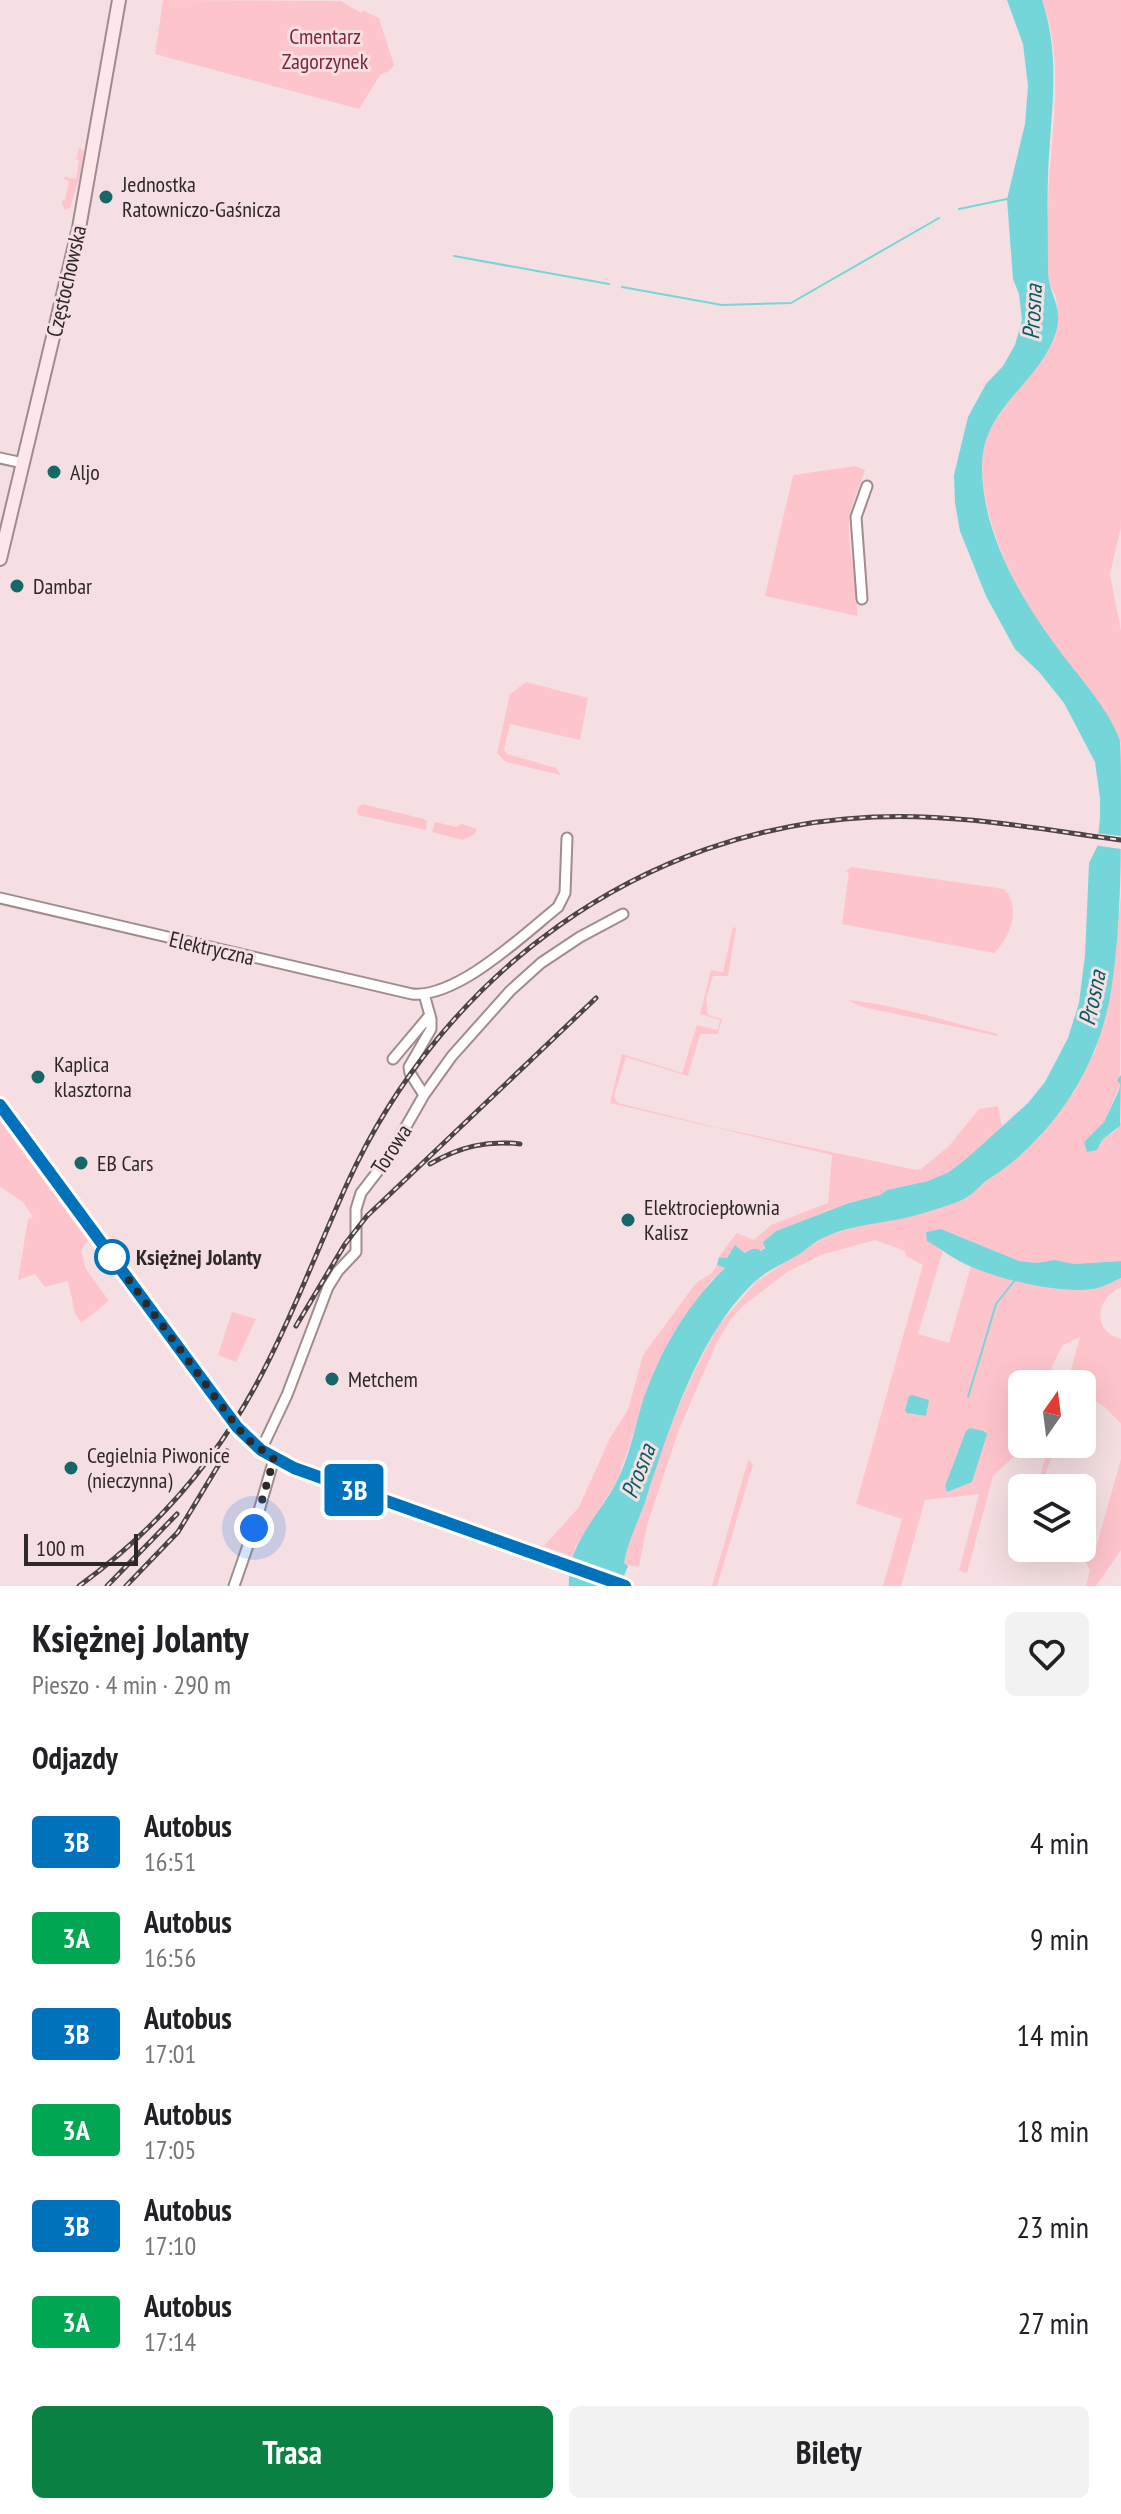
<!DOCTYPE html>
<html lang="pl">
<head>
<meta charset="utf-8">
<style>
	:root { --surface:#fff; --page:#f2f2f2; --text:#202124; --muted:#757577; --accent:#0b8043 }
	body { margin:0; font-family:"PT Sans Narrow",sans-serif; background:var(--page); color:var(--text); height:100vh; display:flex; flex-direction:column; font-size:30px; white-space:nowrap }
	* { box-sizing:border-box; margin:0 }
	p { font-size:26px; color:var(--muted) }
	.icon { flex:none; width:44px; height:44px; fill:none; stroke:currentColor; stroke-width:2; stroke-linecap:round; stroke-linejoin:round }
	.map { position:relative; height:1586px; overflow:hidden }
	.details { display:flex; flex-direction:column; background:var(--surface); flex:1 }
	.details>* { flex:none }
	.badge { padding:0 16px; border-radius:6px; font-size:28px; line-height:52px }
	.needle { width:52px; rotate:14deg }
	.buttons { position:absolute; left:1008px; top:1370px; display:grid; gap:16px }
	.buttons a { display:grid; place-items:center; width:88px; height:88px; border-radius:12px; background:var(--surface); box-shadow:0 8px 32px #0002; font-size:40px }
	.scale { position:absolute; left:24px; bottom:20px; width:114px; box-sizing:border-box; padding-left:8px; border:4px solid #2f2829; border-top:0; font-size:22px; line-height:28px; white-space:nowrap; color:#2f2829; -webkit-text-stroke:6px #f5dfe2; paint-order:stroke }
	.you { position:absolute; width:40px; height:40px; margin:-20px; border:6px solid #fff; border-radius:50%; background:#1a73e8; box-shadow:0 0 0 12px #1a73e833 }
	.map>.badge { position:absolute; translate:-50% -50%; box-shadow:0 0 0 4px #fff }
	h2 { padding:0 32px; font-size:30px; line-height:72px }
	.round { display:grid; place-items:center; flex:none; width:84px; height:84px; border-radius:12px; background:var(--page) }
	.overview { display:flex; align-items:center; justify-content:space-between; height:136px; padding:0 32px }
	h1 { font-size:38px; font-weight:700; line-height:60px }
	.action { display:flex; gap:16px; margin-top:auto; padding:16px 32px }
	.action a { flex:1; height:92px; border-radius:12px; background:var(--accent); color:#fff; font-size:32px; font-weight:700; line-height:92px; text-align:center }
	.action a+a { background:var(--page); color:var(--text) }
	ul { padding:0; list-style:none }
	li { display:flex; align-items:center; gap:24px; height:96px; padding:0 32px }
	li div { flex:1 }
	li b { display:block; font-size:30px }
	li em { font-style:normal }
	li .badge { min-width:88px; font-weight:700; text-align:center }
	.map>svg:first-child { display:block }
	.green { fill:#fec4cc }
	.water { fill:#75d6d9 }
	.pier { fill:#f5dfe2 }
	.lines { fill:none; stroke-linecap:round; stroke-linejoin:round }
	.stream { stroke:#75d6d9; stroke-width:2 }
	.street-casing { stroke:#a08c8f; stroke-width:13 }
	.secondary-casing { stroke:#a08c8f; stroke-width:16 }
	.street { stroke:#fff; stroke-width:9 }
	.secondary { stroke:#fee7eb; stroke-width:12 }
	.rail-casing { stroke:#4d4445; stroke-width:5 }
	.rail { stroke:#f5dfe2; stroke-width:2; stroke-dasharray:6; stroke-linecap:butt }
	.line-casing { stroke:#fff; stroke-width:18 }
	.line { stroke:#0072bc; stroke-width:12 }
	.walk { stroke:#2f2829; stroke-width:8; stroke-dasharray:0 14.4 }
	.poi-dot { fill:#176668; stroke:#f5dfe2; stroke-width:3 }
	.stop-dot { fill:#fff; stroke:#0072bc; stroke-width:4 }
	.labels { text-anchor:middle; dominant-baseline:central; stroke-width:6; stroke-linejoin:round; paint-order:stroke }
	.park-label { font-size:22px; fill:#7e263c; stroke:#f5dfe2 }
	.poi-label { font-size:22px; fill:#2f2829; stroke:#f5dfe2; text-anchor:start }
	.street-label { font-size:22px; fill:#2f2829; stroke:#f5dfe2 }
	.stop-label { font-size:22px; font-weight:bold; fill:#2f2829; stroke:#f5dfe2; text-anchor:start }
	.water-label { font-size:24px; font-style:italic; fill:#055e60; stroke:#f5dfe2 }
</style>
</head>
<body>
<div class="map">
<svg width="1121" height="1586" viewBox="0 0 1121 1586">
	<rect width="100%" height="100%" fill="#f5dfe2"/>
	<!-- green -->
	<path class="green" d="M 163,0 L 341,1 L 361,13 L 362,10 L 379,18 L 394,65 L 389,71 L 380,75 L 359,109 L 155,54 Z
		M 1042,0 L 1121,0 L 1121,527 L 1110,574 L 1121,631 L 1121,743 C 1099,699 1066,663 1039,623 C 1010,579 985,524 982,471 C 979,412 1036,385 1055,335 C 1058,325 1058,304 1055,294 C 1052,288 1048,283 1047,277 C 1046,264 1047,248 1046,235 C 1046,225 1048,215 1048,205 C 1049,139 1067,63 1042,0 Z
		M 79,148 L 84,151 L 80,175 L 70,208 L 65,210 L 61,201 L 65,200 L 69,181 L 64,179 L 65,176 L 70,179 L 71,178 L 76,179 L 79,160 L 76,159 Z
		M 856,466 L 865,470 C 860,486 851,503 849,520 C 847,552 860,583 857,616 L 765,596 L 793,475 Z
		M 526,682 L 588,698 L 580,740 L 510,724 L 504,750 L 507,754 L 556,768 L 561,775 L 506,762 L 497,753 L 510,694 Z
		M 362,804 L 424,819 L 427,821 L 426,830 L 358,815 L 357,809 Z
		M 435,822 L 456,827 L 462,824 L 477,829 L 474,835 L 462,840 L 432,832 Z
		M 851,867 L 1004,889 C 1022,906 1010,939 994,953 L 842,924 L 849,873 L 846,872 Z
		M 1121,896 L 1120,1084 L 1104,1122 L 1098,1130 L 1091,1134 L 1101,1146 L 1102,1139 L 1114,1132 L 1121,1122 L 1121,1261 L 1074,1264 L 1055,1260 L 1036,1263 L 1019,1261 L 946,1231 L 927,1241 L 943,1250 L 918,1334 L 949,1343 L 971,1266 C 1006,1280 1059,1295 1097,1288 C 1105,1287 1113,1282 1121,1278 L 1121,1287 C 1096,1297 1091,1332 1121,1339 L 1121,1424 L 1106,1408 L 1094,1400 L 1082,1417 L 1082,1384 L 1067,1384 L 1080,1337 L 1063,1345 L 1053,1364 L 1048,1384 L 1022,1384 L 1022,1444 L 1018,1453 L 993,1476 L 967,1573 L 959,1571 L 979,1494 L 925,1500 L 901,1586 L 883,1586 L 902,1519 L 856,1504 L 923,1265 L 906,1256 L 905,1251 L 875,1240 L 821,1255 L 787,1272 L 744,1305 L 731,1319 L 717,1342 L 679,1429 L 647,1525 L 639,1567 L 624,1564 L 626,1549 L 647,1498 L 662,1445 L 692,1376 L 718,1326 L 757,1281 L 828,1235 L 968,1197 L 1038,1138 L 1074,1092 L 1095,1051 L 1111,993 Z
		M 733,927 L 736,928 L 728,976 L 713,976 L 706,998 L 708,1015 L 722,1019 L 718,1034 L 700,1034 L 688,1076 L 626,1057 L 614,1096 L 618,1103 L 719,1128 L 916,1170 L 921,1169 L 949,1146 L 979,1109 L 998,1106 L 1002,1126 L 966,1159 L 949,1172 L 928,1181 L 887,1190 L 881,1195 L 849,1203 L 776,1231 L 761,1252 L 745,1253 L 737,1246 L 727,1259 L 719,1256 L 737,1233 L 754,1240 L 771,1225 L 828,1203 L 832,1155 L 610,1103 L 622,1054 L 682,1073 L 697,1025 L 718,1030 L 720,1020 L 700,1014 L 711,970 L 723,972 Z
		M 847,1000 C 899,1005 948,1022 998,1034 L 998,1036 L 863,1007 Z
		M 0,1121 L 88,1241 L 81,1250 L 86,1269 L 109,1301 L 81,1323 L 75,1313 L 68,1281 L 45,1287 L 35,1274 L 18,1280 L 28,1219 L 33,1217 L 23,1202 L 0,1187 Z
		M 717,1265 L 726,1267 L 710,1282 L 673,1335 L 655,1370 L 617,1481 L 575,1547 L 573,1557 L 544,1546 L 579,1507 L 610,1438 L 628,1410 L 643,1355 L 696,1283 L 712,1273 Z
		M 232,1312 L 256,1319 L 236,1362 L 218,1355 Z
		M 1049,1444 L 1062,1444 L 1051,1459 L 1040,1488 L 1037,1488 Z
		M 1121,1459 L 1121,1550 L 1096,1586 L 1086,1586 L 1090,1570 L 1077,1548 L 1082,1548 L 1082,1544 L 1096,1548 Z
		M 748,1460 L 753,1464 L 717,1586 L 712,1586 Z"/>
	<!-- water -->
	<path class="water" d="M 1007,0 L 1042,0 C 1062,58 1050,117 1048,176 C 1047,207 1048,238 1048,269 C 1047,293 1064,305 1056,332 C 1039,385 981,407 982,469 C 983,540 1027,609 1069,663 C 1085,683 1112,716 1120,741 C 1121,757 1121,779 1121,796 C 1121,862 1121,927 1111,992 C 1100,1057 1066,1116 1016,1159 C 1007,1167 996,1174 986,1181 C 979,1187 972,1195 964,1199 C 951,1205 934,1210 920,1214 C 888,1224 852,1223 821,1239 C 813,1243 806,1250 798,1255 C 785,1263 770,1269 758,1279 C 701,1329 671,1423 648,1493 C 641,1517 628,1539 624,1563 L 628,1566 L 620,1586 L 569,1586 C 566,1545 598,1517 616,1483 C 628,1460 634,1432 641,1407 C 657,1356 686,1305 725,1268 L 717,1265 L 719,1257 L 727,1258 L 735,1245 L 745,1253 C 751,1249 755,1247 761,1251 L 765,1248 L 763,1242 L 776,1231 L 849,1203 L 880,1195 L 887,1190 L 928,1181 L 949,1172 L 966,1159 L 1028,1103 L 1045,1082 L 1068,1038 L 1079,1003 L 1085,955 L 1089,863 L 1097,847 L 1100,818 L 1100,798 L 1095,762 L 1064,703 L 1040,673 L 1015,649 L 986,596 L 960,531 L 955,503 L 954,475 L 968,417 L 986,384 L 1003,366 L 1015,345 L 1022,320 L 1019,294 L 1013,279 L 1007,199 L 1025,124 L 1028,86 L 1023,44 Z
		M 1121,1075 L 1120,1126 L 1103,1139 L 1097,1150 L 1087,1152 L 1084,1142 L 1104,1122 L 1119,1090 L 1120,1084 L 1117,1080 Z
		M 941,1229 L 1019,1261 L 1036,1263 L 1055,1260 L 1074,1264 L 1121,1261 L 1121,1278 C 1114,1281 1106,1286 1098,1288 C 1063,1296 997,1279 965,1264 C 952,1258 940,1248 927,1241 L 926,1232 Z
		M 912,1395 L 929,1400 L 926,1416 L 907,1413 L 905,1410 L 909,1396 Z
		M 970,1428 L 984,1431 L 987,1434 L 972,1482 L 947,1492 L 945,1486 L 966,1431 Z"/>
	<!-- pier -->
	<path class="pier" d="M 1094,833 L 1121,836 L 1121,849 L 1093,845 Z
		M 569,1556 L 628,1577 L 625,1586 L 604,1586 L 565,1572 Z"/>
	<g class="lines">
		<!-- stream -->
		<path class="stream" d="M 959,209 L 1007,199
			M 454,256 L 609,284
			M 622,287 L 722,305 L 791,303 L 939,218
			M 968,1397 L 996,1304 L 1015,1280"/>
		<!-- street casing -->
		<g class="street-casing">
			<path id="street" d="M 0,458 L 23,463
				M 862,599 L 856,517 L 867,486
				M 0,898 L 412,994 C 458,998 523,935 558,907 L 565,893 L 567,838
				M 393,1059 L 430,1015
				M 424,1095 L 410,1073 L 409,1067 L 431,1029 L 431,1019 L 424,994
				M 261,1450 L 287,1395 L 328,1287 L 338,1271 L 356,1252 L 356,1209 L 361,1193 L 388,1158 L 424,1095 L 452,1056 L 510,991 L 541,963 L 580,937 L 623,914
				M 234,1586 L 254,1528 L 274,1459"/>
		</g>
		<!-- secondary casing -->
		<g class="secondary-casing">
			<path id="secondary" d="M 0,559 L 79,228 L 119,0
				M 0,1105 L 234,1423 L 261,1450 L 294,1468 L 625,1586"/>
		</g>
		<!-- street -->
		<use href="#street" class="street"/>
		<!-- secondary -->
		<use href="#secondary" class="secondary"/>
		<!-- rail casing -->
		<g class="rail-casing">
			<path id="rail" d="M 430,1164 C 459,1147 487,1140 520,1144
				M 296,1326 L 345,1244 L 367,1216 L 596,998
				M 79,1586 C 152,1533 213,1464 256,1385 C 291,1320 317,1250 347,1184 C 442,975 641,827 873,817 C 956,813 1039,829 1121,840
				M 107,1586 L 177,1514
				M 126,1586 L 178,1532 L 227,1451"/>
		</g>
		<!-- rail -->
		<use href="#rail" class="rail"/>
	</g>
	<g class="lines">
		<!-- line casing -->
		<g class="line-casing">
			<path id="line" d="M 0,1105 L 237,1427 L 261,1450 L 294,1468 L 625,1586"/>
		</g>
		<!-- line -->
		<use href="#line" class="line"/>
		<!-- walk -->
		<path class="walk" d="M 112,1257 L 237,1427 L 250,1441 L 274,1459 L 254,1528"/>
	</g>
	<!-- markers -->
	<g class="poi-dot">
		<circle cx="106" cy="197" r="8"/>
		<circle cx="54" cy="472" r="8"/>
		<circle cx="17" cy="586" r="8"/>
		<circle cx="38" cy="1077" r="8"/>
		<circle cx="81" cy="1163" r="8"/>
		<circle cx="628" cy="1220" r="8"/>
		<circle cx="332" cy="1379" r="8"/>
		<circle cx="71" cy="1468" r="8"/>
	</g>
	<circle class="stop-dot" cx="112" cy="1257" r="16"/>
	<g class="labels">
		<!-- park labels -->
		<g class="park-label">
			<text x="325" y="36">Cmentarz<tspan x="325" dy="25">Zagorzynek</tspan></text>
		</g>
		<!-- poi labels -->
		<g class="poi-label">
			<text x="122" y="184">Jednostka<tspan x="122" dy="25">Ratowniczo-Gaśnicza</tspan></text>
			<text x="70" y="472">Aljo</text>
			<text x="33" y="586">Dambar</text>
			<text x="54" y="1064">Kaplica<tspan x="54" dy="25">klasztorna</tspan></text>
			<text x="97" y="1163">EB Cars</text>
			<text x="644" y="1207">Elektrociepłownia<tspan x="644" dy="25">Kalisz</tspan></text>
			<text x="348" y="1379">Metchem</text>
			<text x="87" y="1455">Cegielnia Piwonice<tspan x="87" dy="25">(nieczynna)</tspan></text>
		</g>
		<!-- street labels -->
		<g class="street-label">
			<text transform="translate(66 281) rotate(-77)">Częstochowska</text>
			<text transform="translate(212 948) rotate(13)">Elektryczna</text>
			<text transform="translate(391 1149) rotate(-57)">Torowa</text>
		</g>
		<!-- stop labels -->
		<g class="stop-label">
			<text x="136" y="1257">Księżnej Jolanty</text>
		</g>
		<!-- water labels -->
		<g class="water-label">
			<text transform="translate(1032 312) rotate(-87)">Prosna</text>
			<text transform="translate(1092 998) rotate(-78)">Prosna</text>
			<text transform="translate(638 1471) rotate(-69)">Prosna</text>
		</g>
	</g>
</svg>
<div class="buttons">
<a><svg class="needle" viewBox="-14 -14 28 28"><path d="M0-13l5 13h-10z" fill="#e53935"/><path d="M0 13l5-13h-10z" fill="#757577"/></svg></a>
<a><svg class="icon" aria-label="layers" viewBox="0 0 24 24"><path d="M12 4l9 5-9 5-9-5zM3 14l9 5 9-5"/></svg></a>
</div>
<div class="scale">100 m</div>
<div class="you" style="left:254px;top:1528px"></div>
<b class="badge" style="left:354px;top:1490px;background:#0072bc;color:#fff">3B</b>
</div>
<section class="details">
<div class="overview"><div><h1>Księżnej Jolanty</h1><p>Pieszo · 4 min · 290 m</p></div><a class="round"><svg class="icon" aria-label="heart" viewBox="0 0 24 24"><path d="M12 20l-8-8c-3-5 5-10 8-4 3-6 11-1 8 4z"/></svg></a></div>
<h2>Odjazdy</h2>
<ul>
<li><span class="badge" style="background:#0072bc;color:#fff">3B</span><div><b>Autobus</b><p>16:51</p></div><em>4 min</em></li>
<li><span class="badge" style="background:#00a651;color:#fff">3A</span><div><b>Autobus</b><p>16:56</p></div><em>9 min</em></li>
<li><span class="badge" style="background:#0072bc;color:#fff">3B</span><div><b>Autobus</b><p>17:01</p></div><em>14 min</em></li>
<li><span class="badge" style="background:#00a651;color:#fff">3A</span><div><b>Autobus</b><p>17:05</p></div><em>18 min</em></li>
<li><span class="badge" style="background:#0072bc;color:#fff">3B</span><div><b>Autobus</b><p>17:10</p></div><em>23 min</em></li>
<li><span class="badge" style="background:#00a651;color:#fff">3A</span><div><b>Autobus</b><p>17:14</p></div><em>27 min</em></li>
</ul>
<div class="action"><a>Trasa</a><a>Bilety</a></div>
</section>
</body>
</html>
